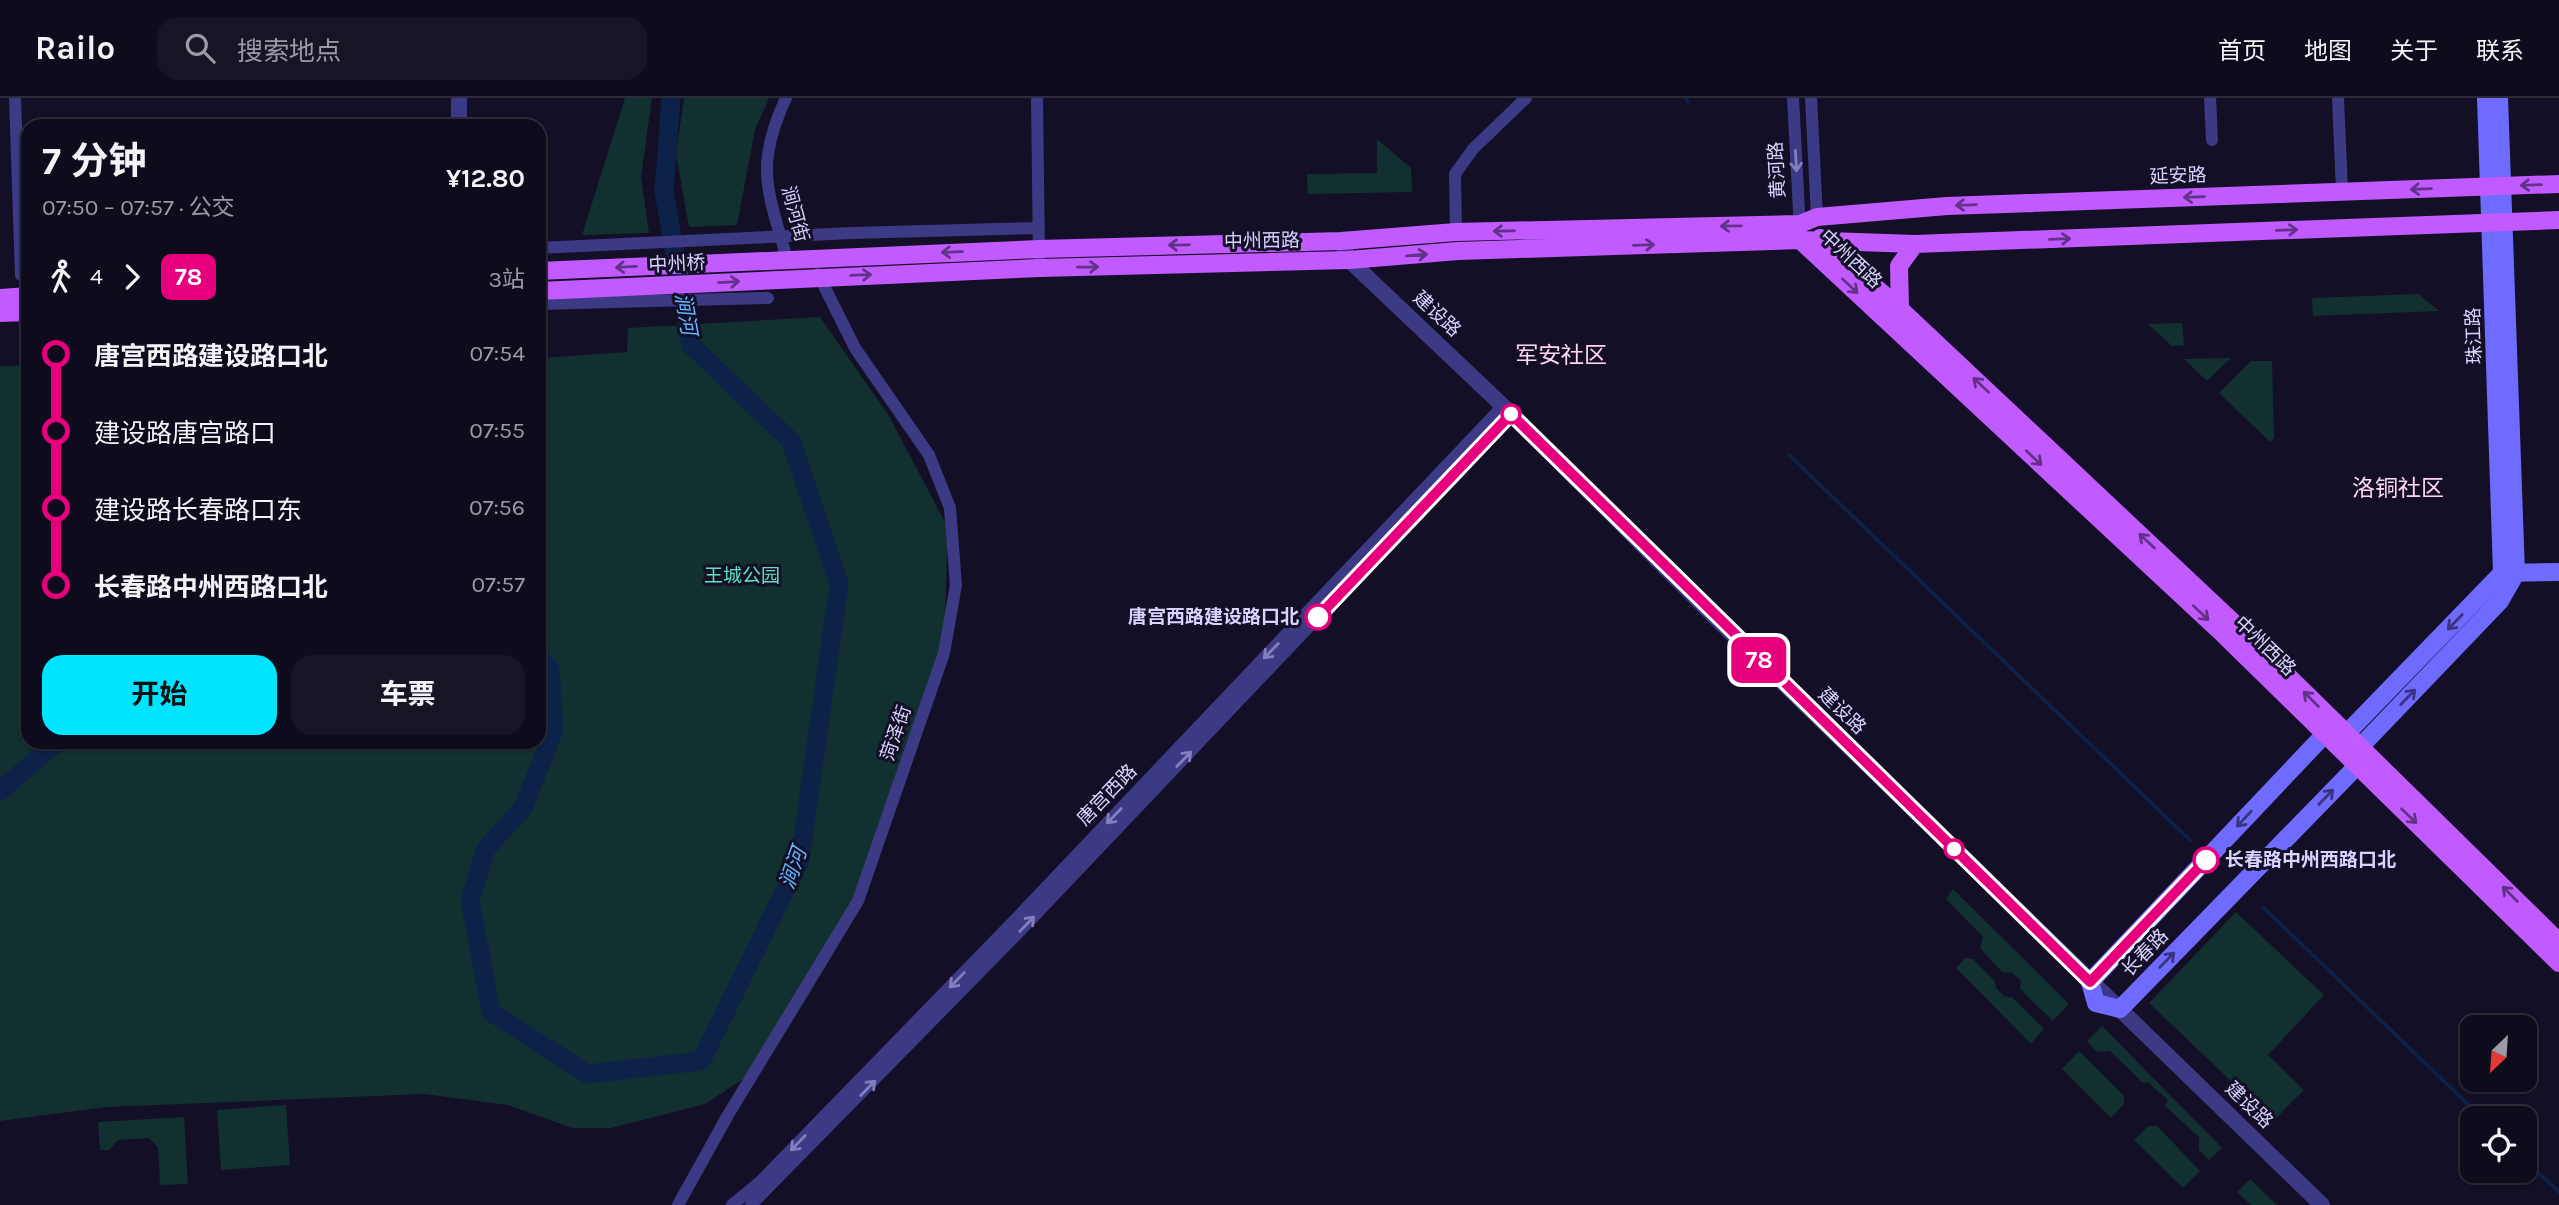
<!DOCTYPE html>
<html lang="zh">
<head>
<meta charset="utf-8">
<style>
	:root { --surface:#0e0b1c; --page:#171425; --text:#f1f3f6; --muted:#9b9ba3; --line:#2e2b3b; --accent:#00e5ff }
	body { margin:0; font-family:Karla,"Noto Sans SC",sans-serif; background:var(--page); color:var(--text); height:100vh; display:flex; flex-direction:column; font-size:26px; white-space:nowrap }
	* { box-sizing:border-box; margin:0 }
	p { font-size:23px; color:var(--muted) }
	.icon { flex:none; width:38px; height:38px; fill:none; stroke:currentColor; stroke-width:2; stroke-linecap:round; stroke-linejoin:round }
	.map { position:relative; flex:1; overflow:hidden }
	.side { position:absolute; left:21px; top:21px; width:525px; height:630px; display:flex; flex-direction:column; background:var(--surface); border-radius:21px; box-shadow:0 2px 5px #0004,0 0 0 2px var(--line) }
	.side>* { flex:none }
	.badge { padding:0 14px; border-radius:10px; font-size:24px; line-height:46px }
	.needle { width:46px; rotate:205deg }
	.buttons { position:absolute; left:2460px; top:917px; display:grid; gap:14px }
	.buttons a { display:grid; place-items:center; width:77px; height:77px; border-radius:14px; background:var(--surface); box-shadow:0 2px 5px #0004,0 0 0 2px var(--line); font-size:35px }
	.map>.badge { position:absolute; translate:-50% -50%; box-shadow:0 0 0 4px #fff }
	.legs { display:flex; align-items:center; gap:10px; height:77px; padding:0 21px; font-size:23px }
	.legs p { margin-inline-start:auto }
	.head { display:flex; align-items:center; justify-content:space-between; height:119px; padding:0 21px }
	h1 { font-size:38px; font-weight:700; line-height:52px }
	.primary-button { display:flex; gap:14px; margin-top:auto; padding:14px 21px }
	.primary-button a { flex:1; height:80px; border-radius:21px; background:var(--accent); color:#111; font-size:28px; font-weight:700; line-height:80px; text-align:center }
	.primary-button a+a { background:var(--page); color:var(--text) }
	ul { padding:0 21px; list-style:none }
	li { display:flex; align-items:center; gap:24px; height:77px; font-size:26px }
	li i { display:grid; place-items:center; width:10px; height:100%; margin:0 9px; background:currentColor }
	li i::after { content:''; width:18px; height:18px; margin:-9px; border:5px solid; border-radius:50%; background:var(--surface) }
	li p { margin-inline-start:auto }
	li:first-child i { background:linear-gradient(#0000 50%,currentColor 0) }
	li:last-child i { background:linear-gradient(currentColor 50%,#0000 0) }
	header { display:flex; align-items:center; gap:42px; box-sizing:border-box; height:98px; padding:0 35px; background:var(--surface); border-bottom:2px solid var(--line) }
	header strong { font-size:33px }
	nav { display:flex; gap:38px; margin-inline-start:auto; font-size:24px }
	.search { width:490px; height:63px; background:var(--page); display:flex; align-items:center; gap:18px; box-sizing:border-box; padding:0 24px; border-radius:21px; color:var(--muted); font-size:26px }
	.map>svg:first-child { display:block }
	.green { fill:#12302f }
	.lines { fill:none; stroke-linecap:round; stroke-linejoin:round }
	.stream { stroke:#0c2248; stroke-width:3.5 }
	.river { stroke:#0c2248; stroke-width:19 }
	.minor { stroke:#3d3a85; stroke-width:12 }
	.tertiary { stroke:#3d3a85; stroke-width:16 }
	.secondary { stroke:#6f6bff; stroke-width:18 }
	.primary { stroke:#c25bff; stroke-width:18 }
	.oneway { stroke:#837fbc }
	.oneway2 { stroke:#623188 }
	.oneway3 { stroke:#38347d }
	.line-1-casing { stroke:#fff; stroke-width:16 }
	.line-1 { stroke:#e6007e; stroke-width:10 }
	.stop-1-dot { fill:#fff; stroke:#e6007e; stroke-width:3.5 }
	.labels { text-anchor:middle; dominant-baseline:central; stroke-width:6; stroke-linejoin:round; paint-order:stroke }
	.street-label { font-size:19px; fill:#d9d4ff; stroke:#130f26 }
	.park-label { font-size:19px; fill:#5fe0c0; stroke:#130f26 }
	.stop-label { font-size:19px; font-weight:bold; fill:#d9d4ff; stroke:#130f26; text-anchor:end }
	.water-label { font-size:21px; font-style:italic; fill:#62b6ff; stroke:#130f26 }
	.quarter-label { font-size:23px; fill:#ffd6f0; stroke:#130f26 }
</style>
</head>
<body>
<header>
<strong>Railo</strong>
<div class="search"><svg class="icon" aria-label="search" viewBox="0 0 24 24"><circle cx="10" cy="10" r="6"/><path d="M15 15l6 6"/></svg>搜索地点</div>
<nav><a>首页</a><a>地图</a><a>关于</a><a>联系</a></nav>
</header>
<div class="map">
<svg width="2559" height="1107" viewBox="0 0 2559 1107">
	<rect width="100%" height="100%" fill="#130f26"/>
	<!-- green -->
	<path class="green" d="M 625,0 L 652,0 L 641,79 L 649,135 L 582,137 Z
		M 684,0 L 769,0 L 755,32 L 737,127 L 689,129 L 676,56 Z
		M 1377,41 L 1411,70 L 1412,94 L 1308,96 L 1307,76 L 1377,75 Z
		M 2418,196 L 2439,213 L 2313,218 L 2312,200 Z
		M 820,219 L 889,318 L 948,430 L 945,520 L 933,591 L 874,751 L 829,863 L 766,966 L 705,1006 L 611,1030 L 572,1030 L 508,1007 L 424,996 L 107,1009 L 0,1023 L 0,268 L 28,267 L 28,644 L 539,644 L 539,260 L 627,254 L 628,230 Z
		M 2182,225 L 2184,247 L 2172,248 L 2148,226 Z
		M 2231,260 L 2207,283 L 2184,261 Z
		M 2251,263 L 2272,263 L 2274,340 L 2270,344 L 2219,295 Z
		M 1953,791 L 2069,906 L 2053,923 L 2020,891 L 2021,882 L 2012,875 L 2002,874 L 1980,850 L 1983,839 L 1946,801 Z
		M 2236,814 L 2324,897 L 2268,957 L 2304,992 L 2273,1023 L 2149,905 Z
		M 1965,860 L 1973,861 L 1995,883 L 1996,890 L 2004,898 L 2013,900 L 2044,931 L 2031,946 L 1956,870 Z
		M 2102,928 L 2222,1050 L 2209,1062 L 2199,1052 L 2199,1039 L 2165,1008 L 2168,1002 L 2149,985 L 2142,984 L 2110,953 L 2097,954 L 2087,943 Z
		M 2079,953 L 2124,998 L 2124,1006 L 2111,1020 L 2062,971 Z
		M 286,1007 L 290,1067 L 221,1072 L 217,1012 Z
		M 184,1019 L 188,1086 L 160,1087 L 158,1049 L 149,1040 L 118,1042 L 109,1052 L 100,1052 L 98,1024 Z
		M 2148,1028 L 2157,1028 L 2200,1073 L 2183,1090 L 2134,1042 Z
		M 2250,1081 L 2277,1107 L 2251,1107 L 2237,1094 Z"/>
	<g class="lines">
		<!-- stream -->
		<path class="stream" d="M 1685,0 L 1688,4
			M 1789,357 L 2190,742
			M 2263,809 L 2482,1020
			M 2525,1062 L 2559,1094"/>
		<!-- river -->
		<path class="river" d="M 539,560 L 550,571 L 554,632 L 523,710 L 486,751 L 470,802 L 491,914 L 587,976 L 701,963 L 800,762 L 839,486 L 791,343 L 691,247 L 664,94 L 671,0
			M 0,693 L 57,644"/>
		<!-- minor -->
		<path class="minor" d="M 15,0 L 21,177
			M 786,0 C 754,69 768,93 787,161
			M 1037,0 L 1039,159
			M 1793,0 L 1800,132
			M 1811,0 L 1817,119
			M 2210,0 L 2212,42
			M 2338,0 L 2342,93
			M 1456,134 L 1455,76 L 1473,51 L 1526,0
			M 539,150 L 852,135 L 1039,130
			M 539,206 L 768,200
			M 678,1107 L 728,1017 L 858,803 L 944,555 L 956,487 L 950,410 L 929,357 L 855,250 L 818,176
			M 732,1107 L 760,1084 L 1011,826 L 1503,308
			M 751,1107 L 1019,834 L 1511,316"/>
		<!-- tertiary -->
		<path class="tertiary" d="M 459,28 L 459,0
			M 1345,153 L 1349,162 L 1503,308 L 1719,523 L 2322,1107"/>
		<!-- secondary -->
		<path class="secondary" d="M 2486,0 L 2502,475
			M 2499,0 L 2516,475
			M 2516,475 L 2500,503 L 2361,648 L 2357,668 L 2120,911 L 2096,905 L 2090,884 L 2325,636 L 2346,636 L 2502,475 L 2559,474"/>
		<!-- primary -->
		<path class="primary" d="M 1820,140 L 1900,211 L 2235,526 L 2559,844
			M 1800,142 L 2224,537 L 2559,865
			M 539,173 L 1039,151 L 1341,143 L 1456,134 L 1800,126 L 1817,119 L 1947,108 L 2559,86
			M 539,193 L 1040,170 L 1349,162 L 1458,153 L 1800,142 L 1915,146 L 2559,122
			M 0,200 L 28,198
			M 1900,211 L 1899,168 L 1915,146
			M 0,215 L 28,214"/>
	</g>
	<!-- one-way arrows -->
	<defs><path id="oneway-shaft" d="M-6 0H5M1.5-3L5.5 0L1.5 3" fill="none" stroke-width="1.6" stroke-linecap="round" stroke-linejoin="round" transform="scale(1.75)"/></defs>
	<g class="oneway">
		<use href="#oneway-shaft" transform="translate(1796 63) rotate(87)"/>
		<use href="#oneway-shaft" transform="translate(1271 553) rotate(134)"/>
		<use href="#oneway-shaft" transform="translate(1184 661) rotate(-46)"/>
		<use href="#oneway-shaft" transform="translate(1114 718) rotate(134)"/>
		<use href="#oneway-shaft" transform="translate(1027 826) rotate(-46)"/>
		<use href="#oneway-shaft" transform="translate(957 882) rotate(134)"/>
		<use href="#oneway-shaft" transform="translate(868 990) rotate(-46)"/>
		<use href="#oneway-shaft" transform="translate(798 1045) rotate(134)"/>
	</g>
	<g class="oneway2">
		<use href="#oneway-shaft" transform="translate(2531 87) rotate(178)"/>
		<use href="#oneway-shaft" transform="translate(2421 91) rotate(178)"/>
		<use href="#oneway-shaft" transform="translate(2194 99) rotate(178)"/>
		<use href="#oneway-shaft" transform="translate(1966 107) rotate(178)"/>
		<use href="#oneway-shaft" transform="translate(1731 128) rotate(179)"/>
		<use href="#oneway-shaft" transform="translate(2287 132) rotate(-2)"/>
		<use href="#oneway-shaft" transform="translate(1504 133) rotate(179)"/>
		<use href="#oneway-shaft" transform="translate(2060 141) rotate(-2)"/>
		<use href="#oneway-shaft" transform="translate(1179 147) rotate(179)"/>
		<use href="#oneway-shaft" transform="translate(1644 147) rotate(-2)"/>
		<use href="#oneway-shaft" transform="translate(952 154) rotate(178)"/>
		<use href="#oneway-shaft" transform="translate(1417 157) rotate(-5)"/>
		<use href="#oneway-shaft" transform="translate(626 169) rotate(177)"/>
		<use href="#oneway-shaft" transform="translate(1088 169) rotate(-1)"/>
		<use href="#oneway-shaft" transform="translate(861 177) rotate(-2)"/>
		<use href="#oneway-shaft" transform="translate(729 184) rotate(-3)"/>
		<use href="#oneway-shaft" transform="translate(1850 188) rotate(43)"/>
		<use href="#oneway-shaft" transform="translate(1981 287) rotate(-137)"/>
		<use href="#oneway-shaft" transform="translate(2034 360) rotate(43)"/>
		<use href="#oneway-shaft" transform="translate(2147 443) rotate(-137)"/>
		<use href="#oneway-shaft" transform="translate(2201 515) rotate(43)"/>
		<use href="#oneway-shaft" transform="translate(2311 601) rotate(-135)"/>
		<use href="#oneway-shaft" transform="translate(2409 718) rotate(44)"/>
		<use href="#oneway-shaft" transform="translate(2510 796) rotate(-135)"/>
	</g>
	<g class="oneway3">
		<use href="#oneway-shaft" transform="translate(2455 524) rotate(134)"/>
		<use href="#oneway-shaft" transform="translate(2408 599) rotate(-46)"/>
		<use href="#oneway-shaft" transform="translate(2326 699) rotate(-46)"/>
		<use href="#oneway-shaft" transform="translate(2244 721) rotate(133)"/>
		<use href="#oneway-shaft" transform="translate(2167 862) rotate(-46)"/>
	</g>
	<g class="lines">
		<!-- line-1 casing -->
		<g class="line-1-casing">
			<path id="line-1" d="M 1318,519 L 1511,316 L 2090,884 L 2206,762"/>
		</g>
		<!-- line-1 -->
		<use href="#line-1" class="line-1"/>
	</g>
	<!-- markers -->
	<g class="stop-1-dot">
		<circle cx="1511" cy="316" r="9"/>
		<circle cx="1318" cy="519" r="12"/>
		<circle cx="1954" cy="751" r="9"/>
		<circle cx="2206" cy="762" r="12"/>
	</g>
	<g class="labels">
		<!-- street labels -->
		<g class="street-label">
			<text transform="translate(1777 72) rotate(-93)">黄河路</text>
			<text transform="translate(2178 78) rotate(-2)">延安路</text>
			<text transform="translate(795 116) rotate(75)">涧河街</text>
			<text transform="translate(1262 143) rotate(-1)">中州西路</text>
			<text transform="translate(1851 161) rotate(43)">中州西路</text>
			<text transform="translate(677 166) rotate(-3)">中州桥</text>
			<text transform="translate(1437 216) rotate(43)">建设路</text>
			<text transform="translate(2474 238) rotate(-92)">珠江路</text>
			<text transform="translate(2265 548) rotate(44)">中州西路</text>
			<text transform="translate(1842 613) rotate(44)">建设路</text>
			<text transform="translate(896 635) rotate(-71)">菏泽街</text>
			<text transform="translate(1107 697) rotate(-46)">唐宫西路</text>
			<text transform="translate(2145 855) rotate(-46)">长春路</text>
			<text transform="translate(2249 1007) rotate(44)">建设路</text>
		</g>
		<!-- park labels -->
		<g class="park-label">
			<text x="742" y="478">王城公园</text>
		</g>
		<!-- stop labels -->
		<g class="stop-label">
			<text x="1299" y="519">唐宫西路建设路口北</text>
			<text x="2225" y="762" text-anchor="start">长春路中州西路口北</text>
		</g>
		<!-- water labels -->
		<g class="water-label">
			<text transform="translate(686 216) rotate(80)">涧河</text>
			<text transform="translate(793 770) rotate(-70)">涧河</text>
		</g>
		<!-- quarter labels -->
		<g class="quarter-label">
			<text x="1561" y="257">军安社区</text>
			<text x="2398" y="390">洛铜社区</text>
		</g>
	</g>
</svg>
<div class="buttons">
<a><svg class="needle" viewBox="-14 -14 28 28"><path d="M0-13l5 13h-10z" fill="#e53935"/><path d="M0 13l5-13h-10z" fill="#9b9ba3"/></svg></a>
<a><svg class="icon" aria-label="locate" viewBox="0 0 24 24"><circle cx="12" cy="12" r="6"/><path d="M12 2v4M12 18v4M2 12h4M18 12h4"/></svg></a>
</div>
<b class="badge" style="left:1759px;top:562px;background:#e6007e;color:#fff">78</b>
<section class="side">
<div class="head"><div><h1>7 分钟</h1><p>07:50 – 07:57 · 公交</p></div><b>¥12.80</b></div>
<div class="legs"><svg class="icon" aria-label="walk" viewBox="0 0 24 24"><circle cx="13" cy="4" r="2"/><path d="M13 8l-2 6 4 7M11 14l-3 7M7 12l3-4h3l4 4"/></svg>4<svg class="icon" aria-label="forward" viewBox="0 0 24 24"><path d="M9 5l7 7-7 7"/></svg><b class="badge" style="background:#e6007e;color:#fff">78</b><p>3站</p></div>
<ul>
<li><i style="color:#e6007e"></i><b>唐宫西路建设路口北</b><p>07:54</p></li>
<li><i style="color:#e6007e"></i><span>建设路唐宫路口</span><p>07:55</p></li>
<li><i style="color:#e6007e"></i><span>建设路长春路口东</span><p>07:56</p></li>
<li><i style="color:#e6007e"></i><b>长春路中州西路口北</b><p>07:57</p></li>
</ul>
<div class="primary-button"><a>开始</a><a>车票</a></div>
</section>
</div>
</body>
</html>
